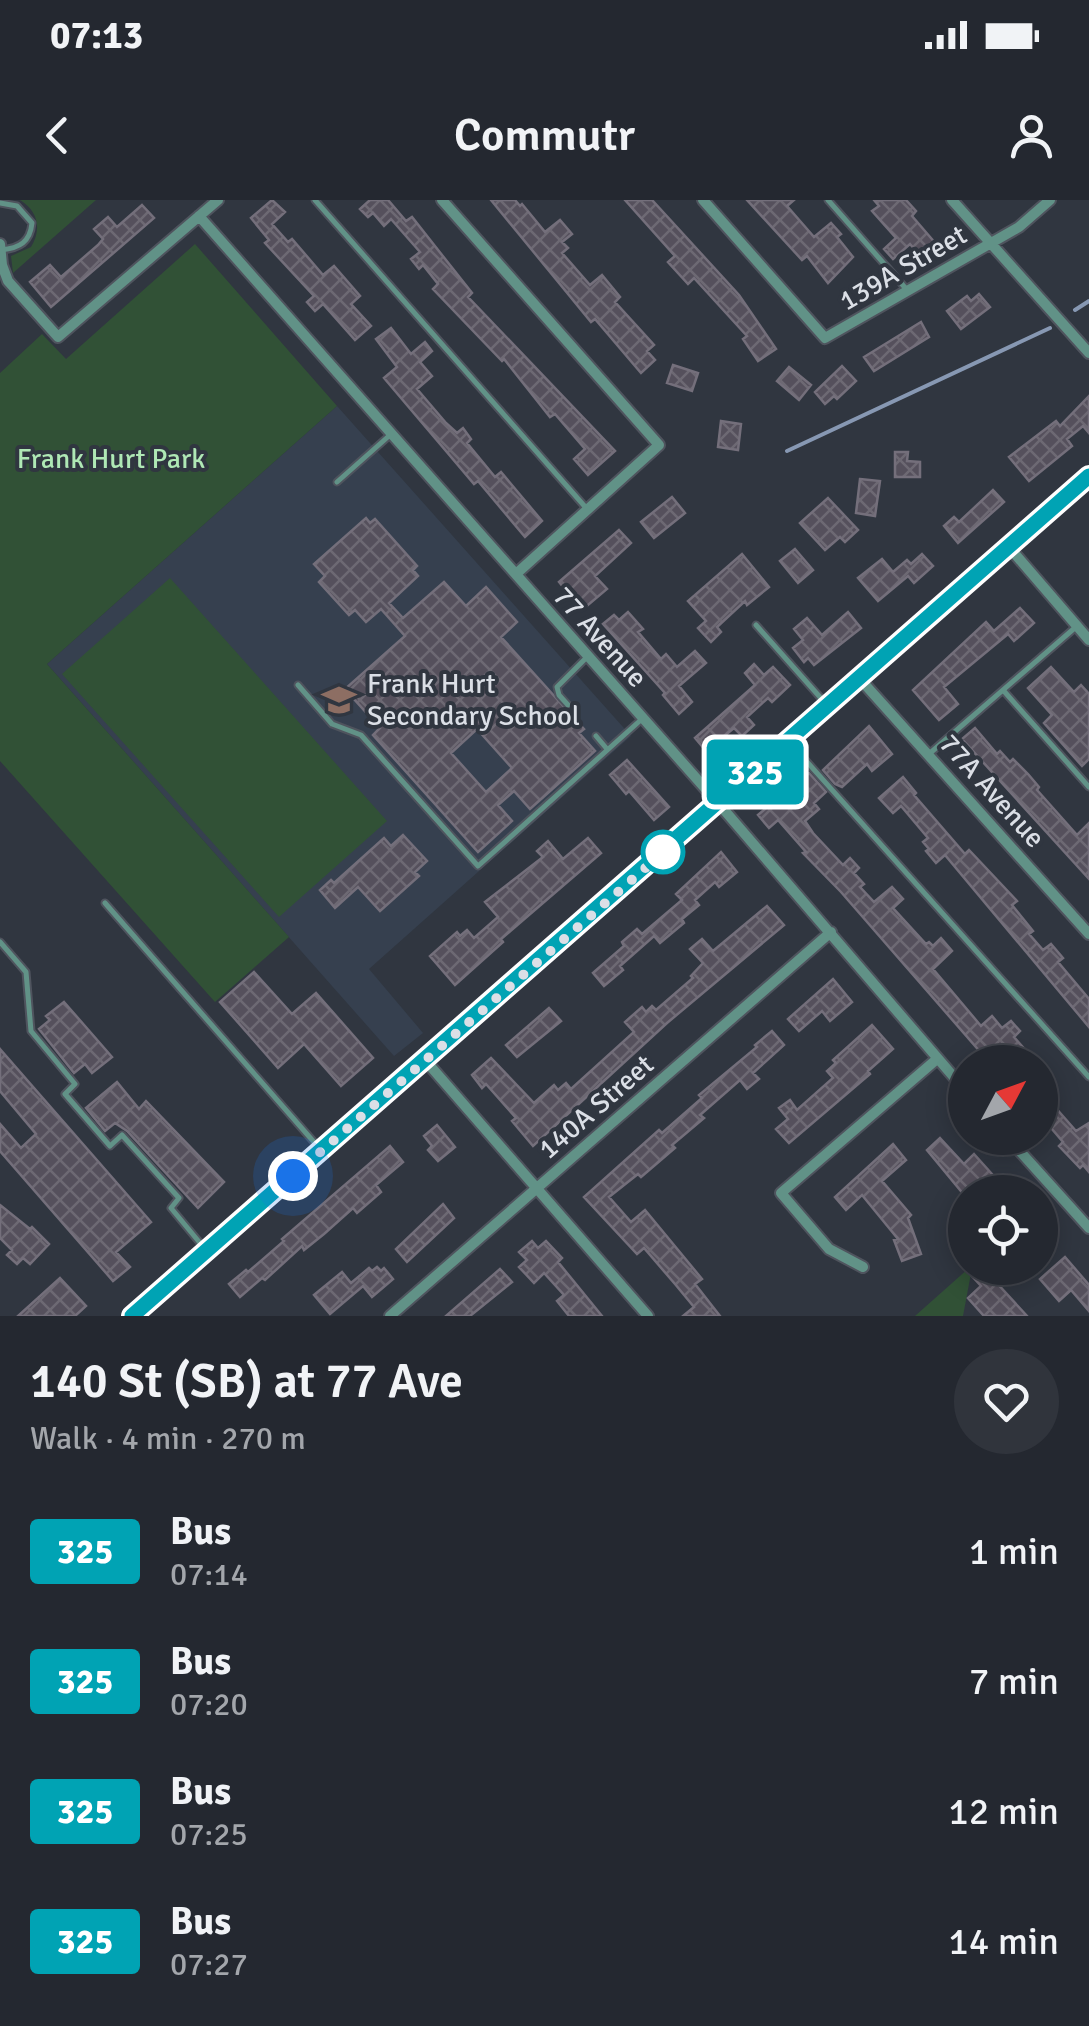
<!DOCTYPE html>
<html lang="en">
<head>
<meta charset="utf-8">
<style>
	:root { --surface:#242830; --page:#30343c; --text:#f1f3f6; --muted:#a3a6ab; --line:#41444c }
	body { margin:0; font-family:Signika,sans-serif; background:var(--page); color:var(--text); height:100vh; display:flex; flex-direction:column; font-size:38px; white-space:nowrap }
	* { box-sizing:border-box; margin:0 }
	p { font-size:32px; color:var(--muted) }
	.icon { flex:none; width:55px; height:55px; fill:none; stroke:currentColor; stroke-width:2; stroke-linecap:round; stroke-linejoin:round }
	.map { position:relative; height:1116px; overflow:hidden }
	.side { display:flex; flex-direction:column; background:var(--surface); flex:1 }
	.side>* { flex:none }
	.badge { padding:0 20px; border-radius:8px; font-size:35px; line-height:65px }
	.needle { width:65px; rotate:49deg }
	.fabs { position:absolute; left:948px; top:845px; display:grid; gap:20px }
	.fabs a { display:grid; place-items:center; width:110px; height:110px; border-radius:50%; background:var(--surface); box-shadow:0 5px 25px #0003,0 0 0 2px var(--line); font-size:50px }
	.you { position:absolute; width:50px; height:50px; margin:-25px; border:8px solid #fff; border-radius:50%; background:#1a73e8; box-shadow:0 0 0 15px #1a73e833 }
	.map>.badge { position:absolute; translate:-50% -50%; box-shadow:0 0 0 5px #fff }
	.round { display:grid; place-items:center; flex:none; width:105px; height:105px; border-radius:52px; background:var(--page) }
	.overview { display:flex; align-items:center; justify-content:space-between; height:170px; padding:0 30px }
	h1 { font-size:48px; font-weight:600; line-height:75px }
	ul { padding:0; list-style:none }
	li { display:flex; align-items:center; gap:30px; height:130px; padding:0 30px }
	li div { flex:1 }
	li b { display:block; font-size:38px }
	li em { font-style:normal }
	li .badge { min-width:110px; font-weight:700; text-align:center }
	.status { display:flex; justify-content:space-between; align-items:center; height:70px; padding:0 50px; background:var(--surface); direction:ltr }
	.status svg { height:28px; fill:currentColor }
	header { display:flex; justify-content:space-between; align-items:center; height:130px; padding:0 30px; background:var(--surface); font-size:45px; font-weight:600 }
	.map>svg:first-child { display:block }
	.built { fill:#36404f }
	.park { fill:#315136 }
	.lines { fill:none; stroke-linecap:round; stroke-linejoin:round }
	.stream { stroke:#8798b3; stroke-width:4 }
	.building { fill:url(#building-cross-hatch); stroke:#746f7b; stroke-width:2.5; fill-rule:evenodd }
	.lane-casing { stroke:#4f545e; stroke-width:9 }
	.street-casing { stroke:#4f545e; stroke-width:14 }
	.secondary-casing { stroke:#4f545e; stroke-width:19 }
	.lane { stroke:#619287; stroke-width:5 }
	.street { stroke:#619287; stroke-width:10 }
	.secondary { stroke:#76c5b5; stroke-width:15 }
	.line-casing { stroke:#fff; stroke-width:22 }
	.line { stroke:#00a3b4; stroke-width:15 }
	.walk { stroke:#dbdfe6; stroke-width:10; stroke-dasharray:0 18 }
	.stop-dot { fill:#fff; stroke:#00a3b4; stroke-width:5 }
	.labels { text-anchor:middle; dominant-baseline:central; stroke-width:8; stroke-linejoin:round; paint-order:stroke }
	.street-label { font-size:28px; fill:#dbdfe6; stroke:#303640 }
	.park-label { font-size:28px; fill:#afe8b5; stroke:#303640 }
	.poi-label { font-size:28px; fill:#dbdfe6; stroke:#303640; text-anchor:start }
</style>
</head>
<body>
<div class="status"><b>07:13</b><svg viewBox="0 0 49 12"><path d="M0 12V9h3v3zM5 12V6h3v6zM10 12V3h3v9zM15 12V0h3v12zM26 1h20v11H26zM47 4h2v5h-2z"/></svg></div>
<header><svg class="icon" aria-label="back" viewBox="0 0 24 24"><path d="M15 5l-7 7 7 7"/></svg>Commutr<svg class="icon" aria-label="person" viewBox="0 0 24 24"><circle cx="12" cy="8" r="4"/><path d="M4 21q1-7 8-7t8 7"/></svg></header>
<div class="map">
<svg width="1089" height="1116" viewBox="0 0 1089 1116">
	<defs>
		<pattern id="building-cross-hatch" width="8" height="8" patternUnits="userSpaceOnUse" patternTransform="scale(2.5)"><rect width="8" height="8" fill="#55505c"/><path d="M0 0l8 8M0 8l8-8" fill="none" stroke="#6d6973"/></pattern>
	</defs>
	<rect width="100%" height="100%" fill="#303640"/>
	<!-- built -->
	<path class="built" d="M 337,206 L 631,536 L 369,769 L 423,833 L 394,856 L 47,464 Z"/>
	<!-- park -->
	<path class="park" d="M 20,0 L 96,0 L 13,73 L 11,56 L 31,47 C 42,29 38,11 20,0 Z
		M 195,44 L 337,206 L 47,464 L 289,737 L 215,802 L 0,561 L 0,173 L 42,134 L 66,159 Z
		M 170,378 L 387,621 L 279,717 L 62,474 Z
		M 969,1068 L 972,1068 L 963,1116 L 915,1116 Z"/>
	<g class="lines">
		<!-- stream -->
		<path class="stream" d="M 1075,110 L 1089,101
			M 787,251 L 1050,128"/>
	</g>
	<!-- building -->
	<path class="building" d="M 272,0 L 285,12 L 272,24 L 288,42 L 292,39 L 323,75 L 334,66 L 360,96 L 351,104 L 371,126 L 355,140 L 323,104 L 315,111 L 307,102 L 314,96 L 265,43 L 269,40 L 251,18 Z
		M 370,0 L 388,0 L 406,21 L 412,17 L 472,93 L 468,97 L 615,251 L 588,275 L 574,259 L 585,249 L 555,214 L 550,217 L 504,159 L 502,161 L 433,89 L 438,84 L 423,65 L 419,69 L 411,59 L 420,52 L 391,19 L 384,26 L 373,13 L 368,17 L 360,9 Z
		M 491,0 L 515,0 L 520,6 L 522,4 L 545,32 L 560,20 L 572,34 L 562,42 L 568,48 L 562,53 L 590,85 L 602,75 L 620,97 L 615,102 L 654,145 L 647,151 L 655,160 L 641,173 L 595,119 L 591,122 Z
		M 625,0 L 652,0 L 739,95 L 776,149 L 758,161 L 743,139 L 747,136 L 694,78 L 688,84 L 668,62 L 675,56 Z
		M 747,0 L 794,0 L 787,6 L 814,37 L 831,23 L 841,34 L 837,37 L 853,57 L 828,83 L 807,56 L 802,60 Z
		M 874,0 L 906,0 L 916,11 L 912,16 L 937,45 L 922,58 L 910,44 L 893,59 L 884,49 L 896,38 L 872,11 L 879,6 Z
		M 142,5 L 154,18 L 51,107 L 30,82 L 50,65 L 61,77 L 98,45 L 103,39 L 94,29 L 108,17 L 117,27 Z
		M 979,94 L 990,107 L 961,129 L 947,111 L 967,96 L 971,101 Z
		M 921,122 L 929,137 L 874,171 L 864,157 Z
		M 391,128 L 411,154 L 425,142 L 432,151 L 420,162 L 432,176 L 417,189 L 446,223 L 457,233 L 463,228 L 471,239 L 467,243 L 495,277 L 501,272 L 542,321 L 525,337 L 478,281 L 474,284 L 384,178 L 397,167 L 376,139 Z
		M 673,165 L 698,173 L 692,191 L 667,183 Z
		M 842,166 L 856,181 L 837,199 L 834,196 L 825,204 L 815,192 Z
		M 789,167 L 811,185 L 799,200 L 777,181 Z
		M 1089,196 L 1089,233 L 1083,226 L 1067,239 L 1072,246 L 1029,281 L 1009,257 L 1056,221 L 1060,226 Z
		M 721,221 L 741,224 L 738,250 L 718,247 Z
		M 895,252 L 908,252 L 907,261 L 920,262 L 920,277 L 895,277 Z
		M 860,279 L 880,281 L 875,316 L 856,313 Z
		M 993,290 L 1004,302 L 958,343 L 944,326 L 954,317 L 959,322 Z
		M 672,297 L 685,313 L 654,338 L 641,322 Z
		M 828,298 L 858,330 L 845,342 L 840,337 L 825,350 L 800,323 Z
		M 366,318 L 370,323 L 375,319 L 417,366 L 413,370 L 418,376 L 389,403 L 403,418 L 444,382 L 466,406 L 486,387 L 517,422 L 501,437 L 584,529 L 579,533 L 595,551 L 530,609 L 514,591 L 498,605 L 512,621 L 478,652 L 373,535 L 380,528 L 345,489 L 405,436 L 381,409 L 366,422 L 355,410 L 349,415 L 319,382 L 325,376 L 314,364 ZM 477,529 L 512,568 L 486,592 L 451,553 Z
		M 619,330 L 631,343 L 595,376 L 607,389 L 582,410 L 559,382 Z
		M 795,349 L 813,370 L 798,383 L 780,361 Z
		M 742,354 L 769,387 L 747,405 L 745,401 L 717,427 L 721,432 L 711,442 L 698,428 L 706,421 L 688,401 Z
		M 922,354 L 933,366 L 914,383 L 908,376 L 878,401 L 858,378 L 882,359 L 893,372 L 907,360 L 911,364 Z
		M 1020,408 L 1034,423 L 1014,441 L 1008,434 L 944,487 L 958,504 L 939,520 L 913,490 L 986,422 L 994,431 Z
		M 628,412 L 643,429 L 638,432 L 661,459 L 666,454 L 677,467 L 695,451 L 706,463 L 679,486 L 692,502 L 679,514 L 663,495 L 665,493 L 603,424 L 614,415 L 619,420 Z
		M 848,412 L 861,428 L 814,465 L 808,458 L 804,462 L 793,448 L 803,440 L 794,429 L 807,418 L 822,435 Z
		M 754,464 L 764,475 L 773,467 L 790,485 L 772,502 L 768,498 L 747,517 L 754,525 L 742,536 L 734,528 L 706,551 L 695,538 L 755,485 L 745,473 Z
		M 1051,467 L 1074,492 L 1081,485 L 1089,494 L 1089,559 L 1082,566 L 1044,523 L 1052,515 L 1028,488 Z
		M 869,526 L 892,554 L 872,571 L 867,564 L 842,587 L 835,584 L 823,570 Z
		M 975,528 L 997,554 L 1000,551 L 1010,562 L 1013,559 L 1028,574 L 1039,587 L 1037,590 L 1077,635 L 1089,623 L 1089,679 L 962,539 Z
		M 627,560 L 669,607 L 654,620 L 629,591 L 626,594 L 610,575 Z
		M 809,573 L 826,592 L 814,603 L 819,609 L 805,621 L 813,633 L 843,665 L 850,658 L 859,668 L 854,673 L 864,684 L 860,687 L 874,702 L 892,687 L 903,699 L 893,708 L 926,744 L 929,742 L 933,746 L 941,738 L 952,751 L 933,769 L 981,826 L 992,816 L 1002,828 L 1011,821 L 1020,831 L 1014,837 L 1036,862 L 989,862 L 841,692 L 803,653 L 806,652 L 778,620 L 769,628 L 758,615 L 778,598 L 784,605 L 802,589 L 797,584 Z
		M 903,577 L 916,593 L 914,595 L 965,654 L 969,650 L 1017,701 L 1012,705 L 1033,731 L 1029,734 L 1043,750 L 1051,744 L 1063,758 L 1058,762 L 1089,799 L 1089,827 L 945,655 L 936,663 L 926,651 L 929,649 L 923,642 L 928,638 L 901,606 L 893,613 L 879,598 Z
		M 403,635 L 427,661 L 415,672 L 419,676 L 380,711 L 358,687 L 335,708 L 320,690 L 331,680 L 334,683 L 384,638 L 391,646 Z
		M 588,638 L 601,653 L 501,739 L 503,742 L 455,785 L 430,756 L 457,732 L 460,736 L 467,730 L 474,738 L 498,717 L 485,702 L 543,657 L 537,651 L 548,641 L 563,659 Z
		M 721,652 L 737,672 L 719,687 L 715,682 L 695,700 L 699,705 L 682,719 L 684,723 L 660,743 L 654,736 L 620,766 L 623,770 L 604,786 L 593,773 L 624,746 L 622,742 L 637,729 L 642,734 L 682,700 L 676,694 Z
		M 767,706 L 784,725 L 667,823 L 533,946 L 512,921 L 516,918 L 486,884 L 482,888 L 472,875 L 491,858 L 534,903 L 554,885 L 558,890 L 566,883 L 571,889 L 634,832 L 625,822 L 642,807 L 646,812 L 652,806 L 656,810 L 693,778 L 691,776 L 703,763 L 690,749 L 702,739 L 713,751 Z
		M 254,772 L 292,814 L 316,793 L 373,858 L 341,886 L 304,844 L 278,868 L 220,802 Z
		M 833,779 L 852,802 L 830,821 L 822,811 L 799,831 L 788,819 Z
		M 64,802 L 112,857 L 92,873 L 85,864 L 74,873 L 39,829 L 50,820 L 46,816 Z
		M 549,808 L 561,821 L 517,857 L 506,845 Z
		M 872,825 L 893,849 L 868,871 L 870,874 L 789,943 L 776,929 L 788,919 L 779,908 L 790,900 L 797,910 L 833,878 L 827,871 L 836,863 L 833,860 Z
		M 772,831 L 784,845 L 753,873 L 759,879 L 747,889 L 740,880 L 700,915 L 704,918 L 672,945 L 675,948 L 641,977 L 638,974 L 609,997 L 631,1022 L 645,1010 L 702,1079 L 695,1084 L 720,1116 L 683,1116 L 694,1107 L 675,1084 L 644,1048 L 637,1054 L 584,997 L 659,930 L 662,933 L 702,898 L 699,895 L 757,847 L 755,845 Z
		M 0,849 L 151,1022 L 116,1052 L 130,1067 L 113,1081 L 0,951 L 0,924 L 21,948 L 36,934 L 0,891 Z
		M 117,882 L 139,909 L 146,901 L 224,982 L 198,1008 L 127,931 L 115,923 L 105,931 L 86,908 Z
		M 1040,890 L 1076,931 L 1089,923 L 1089,972 L 1083,965 L 1080,968 L 1059,946 L 1063,942 L 1040,915 Z
		M 437,925 L 455,947 L 438,961 L 428,950 L 432,946 L 424,936 Z
		M 940,938 L 964,964 L 974,954 L 1008,992 L 983,992 L 977,986 L 965,992 L 965,996 L 927,950 Z
		M 893,944 L 906,960 L 882,981 L 911,1015 L 908,1018 L 921,1054 L 902,1061 L 894,1040 L 898,1039 L 862,995 L 846,1010 L 835,997 Z
		M 390,946 L 403,962 L 376,985 L 381,992 L 357,1013 L 353,1008 L 324,1034 L 304,1050 L 302,1046 L 265,1080 L 262,1078 L 240,1097 L 229,1084 L 246,1070 L 248,1072 L 284,1041 L 282,1039 Z
		M 443,1004 L 454,1018 L 407,1062 L 396,1049 Z
		M 0,1005 L 30,1029 L 32,1027 L 49,1044 L 30,1064 L 23,1058 L 17,1064 L 7,1055 L 12,1050 L 0,1038 Z
		M 532,1041 L 538,1048 L 546,1041 L 562,1058 L 558,1062 L 602,1116 L 569,1116 L 557,1101 L 564,1095 L 544,1073 L 534,1083 L 519,1067 L 527,1060 L 519,1052 Z
		M 1065,1057 L 1089,1085 L 1089,1111 L 1071,1090 L 1059,1101 L 1040,1079 Z
		M 377,1067 L 381,1071 L 384,1068 L 393,1079 L 372,1097 L 363,1086 L 330,1114 L 314,1095 L 342,1072 L 351,1083 L 369,1068 L 372,1071 Z
		M 981,1068 L 983,1068 L 1027,1116 L 984,1116 L 968,1098 L 981,1086 L 972,1076 Z
		M 500,1069 L 512,1082 L 470,1116 L 446,1116 Z
		M 60,1078 L 86,1106 L 75,1116 L 18,1116 Z"/>
	<g class="lines">
		<!-- lane casing -->
		<g class="lane-casing">
			<path id="lane" d="M 315,0 L 587,309
				M 828,0 L 908,91
				M 0,3 L 17,6 L 32,23 C 30,42 20,48 1,50
				M 337,282 L 390,235
				M 756,425 L 827,505
				M 298,485 L 332,524 L 361,535 L 478,666 L 643,518
				M 1003,490 L 1089,587
				M 568,505 L 559,495 L 557,487 L 588,456
				M 596,536 L 607,549
				M 791,544 L 1089,877
				M 929,554 L 1077,426
				M 105,703 L 320,949
				M 0,742 L 26,772 L 31,831 L 75,884 L 65,894 L 110,946 L 122,935 L 179,998 L 171,1008 L 205,1049"/>
		</g>
		<!-- street casing -->
		<g class="street-casing">
			<path id="street" d="M 442,0 L 659,245 L 516,374
				M 703,0 L 825,138 L 1019,27 L 1050,0
				M 952,0 L 1089,153
				M 199,16 L 719,604 L 965,890
				M 0,44 L 2,65 L 8,81 L 58,137 L 218,0
				M 1009,347 L 1089,440
				M 860,479 L 1089,734
				M 425,860 L 648,1116
				M 1008,938 L 1089,1028
				M 863,1067 L 829,1049 L 781,993 L 937,859
				M 390,1116 L 831,732"/>
		</g>
		<!-- secondary casing -->
		<g class="secondary-casing">
			<path id="secondary" d="M 132,1116 L 1089,277"/>
		</g>
		<!-- lane -->
		<use href="#lane" class="lane"/>
		<!-- street -->
		<use href="#street" class="street"/>
		<!-- secondary -->
		<use href="#secondary" class="secondary"/>
	</g>
	<g class="lines">
		<!-- line casing -->
		<g class="line-casing">
			<path id="line" d="M 132,1116 L 1089,276"/>
		</g>
		<!-- line -->
		<use href="#line" class="line"/>
		<!-- walk -->
		<path class="walk" d="M 293,976 L 674,643 L 663,652"/>
	</g>
	<!-- icons -->
	<defs>
		<g id="school-bare" transform="scale(2.7)"><path d="M0-5L7-2L0 1L-7-2ZM-4 1L0 2.5L4 1V4Q0 6-4 4Z" fill="#8d6e63" stroke="#303640" stroke-width="2.5" paint-order="stroke"/></g>
	</defs>
	<g fill-rule="evenodd">
		<use href="#school-bare" x="339" y="500"/>
	</g>
	<!-- markers -->
	<circle class="stop-dot" cx="663" cy="652" r="20"/>
	<g class="labels">
		<!-- street labels -->
		<g class="street-label">
			<text transform="translate(903 68) rotate(-30)">139A Street</text>
			<text transform="translate(600 437) rotate(48)">77 Avenue</text>
			<text transform="translate(992 591) rotate(48)">77A Avenue</text>
			<text transform="translate(596 907) rotate(-41)">140A Street</text>
		</g>
		<!-- park labels -->
		<g class="park-label">
			<text x="111" y="259">Frank Hurt Park</text>
		</g>
		<!-- poi labels -->
		<g class="poi-label">
			<text x="367" y="484">Frank Hurt<tspan x="367" dy="32">Secondary School</tspan></text>
		</g>
	</g>
</svg>
<div class="fabs">
<a><svg class="needle" viewBox="-14 -14 28 28"><path d="M0-13l5 13h-10z" fill="#e53935"/><path d="M0 13l5-13h-10z" fill="#a3a6ab"/></svg></a>
<a><svg class="icon" aria-label="locate" viewBox="0 0 24 24"><circle cx="12" cy="12" r="6"/><path d="M12 2v4M12 18v4M2 12h4M18 12h4"/></svg></a>
</div>
<div class="you" style="left:293px;top:976px"></div>
<b class="badge" style="left:755px;top:572px;background:#00a3b4;color:#fff">325</b>
</div>
<section class="side">
<div class="overview"><div><h1>140 St (SB) at 77 Ave</h1><p>Walk · 4 min · 270 m</p></div><a class="round"><svg class="icon" aria-label="heart" viewBox="0 0 24 24"><path d="M12 20l-8-8c-3-5 5-10 8-4 3-6 11-1 8 4z"/></svg></a></div>
<ul>
<li><span class="badge" style="background:#00a3b4;color:#fff">325</span><div><b>Bus</b><p>07:14</p></div><em>1 min</em></li>
<li><span class="badge" style="background:#00a3b4;color:#fff">325</span><div><b>Bus</b><p>07:20</p></div><em>7 min</em></li>
<li><span class="badge" style="background:#00a3b4;color:#fff">325</span><div><b>Bus</b><p>07:25</p></div><em>12 min</em></li>
<li><span class="badge" style="background:#00a3b4;color:#fff">325</span><div><b>Bus</b><p>07:27</p></div><em>14 min</em></li>
</ul>
</section>
</body>
</html>
